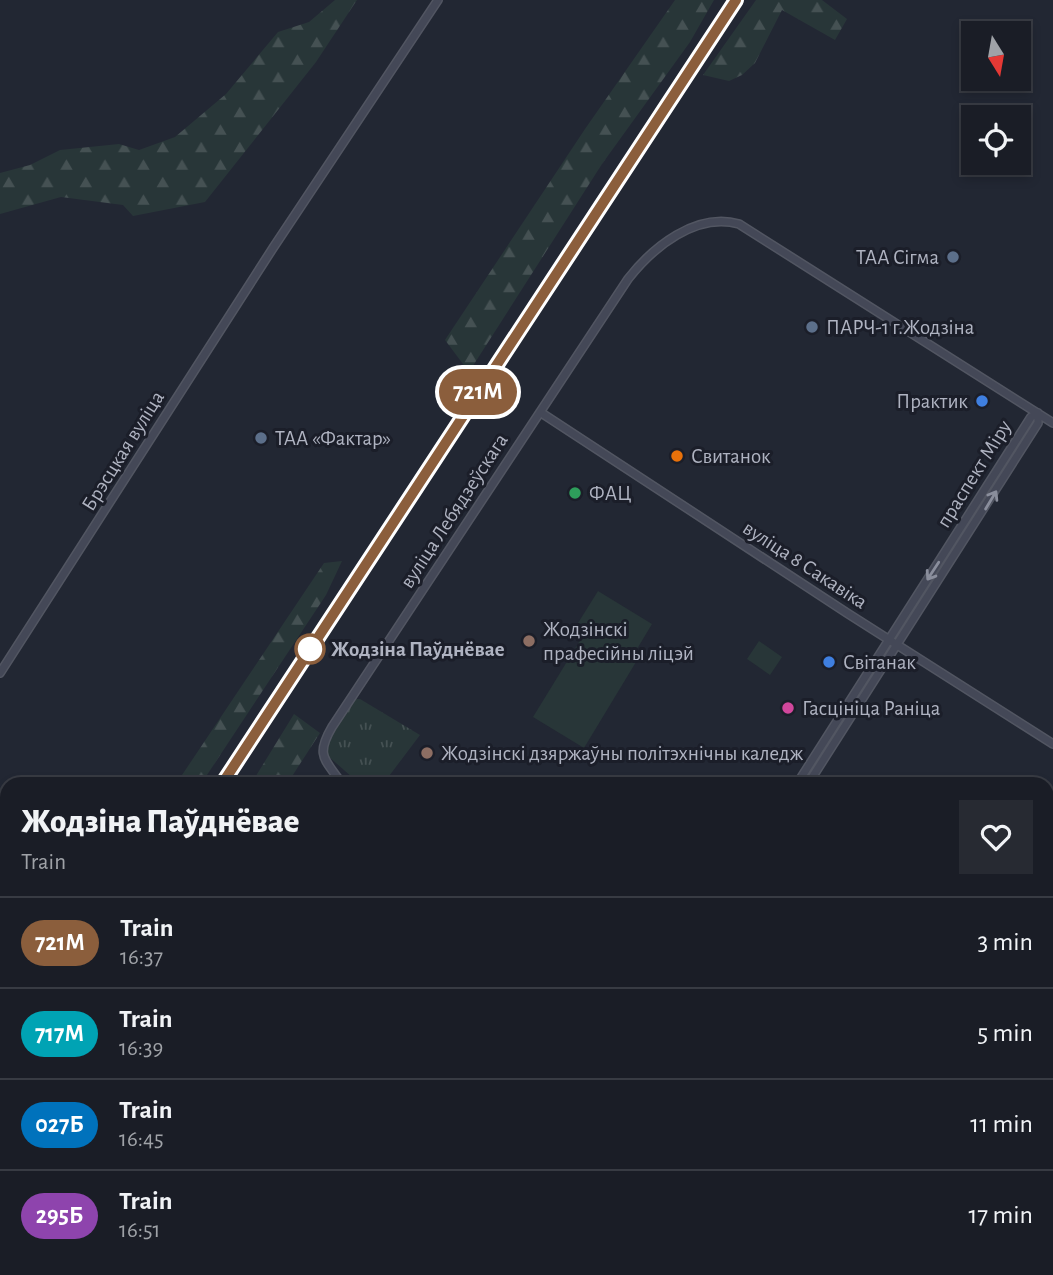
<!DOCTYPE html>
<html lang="en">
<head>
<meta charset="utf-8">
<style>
	:root { --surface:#1a1d26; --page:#272a32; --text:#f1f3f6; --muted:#9fa2a7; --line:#383b43 }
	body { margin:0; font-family:"Alegreya Sans",sans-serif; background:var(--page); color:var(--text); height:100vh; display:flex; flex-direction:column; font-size:26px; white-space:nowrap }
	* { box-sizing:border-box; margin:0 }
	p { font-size:23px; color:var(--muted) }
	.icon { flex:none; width:38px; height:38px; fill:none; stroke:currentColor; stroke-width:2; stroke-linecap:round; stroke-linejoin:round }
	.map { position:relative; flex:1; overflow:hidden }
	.sheet { position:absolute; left:0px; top:777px; width:1054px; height:499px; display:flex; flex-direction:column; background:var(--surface); border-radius:21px 21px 0 0; box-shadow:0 4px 10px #0003,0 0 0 2px var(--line) }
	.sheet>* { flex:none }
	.badge { padding:0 14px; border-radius:23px; font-size:24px; line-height:46px }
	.needle { width:46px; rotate:169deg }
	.buttons { position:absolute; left:961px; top:21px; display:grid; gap:14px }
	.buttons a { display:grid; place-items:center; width:70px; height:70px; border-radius:0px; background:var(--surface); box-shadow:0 4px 10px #0003,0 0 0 2px var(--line); font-size:35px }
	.map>.badge { position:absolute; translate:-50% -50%; box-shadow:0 0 0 4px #fff }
	.round { display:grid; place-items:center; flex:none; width:74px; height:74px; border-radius:0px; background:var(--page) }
	.overview { display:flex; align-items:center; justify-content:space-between; height:119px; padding:0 21px }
	h1 { font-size:33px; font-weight:800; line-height:52px }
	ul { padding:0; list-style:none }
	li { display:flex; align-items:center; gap:21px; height:91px; padding:0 21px; border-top:2px solid var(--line) }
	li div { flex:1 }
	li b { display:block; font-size:26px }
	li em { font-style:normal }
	li .badge { min-width:77px; font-weight:700; text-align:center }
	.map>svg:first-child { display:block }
	.forest { fill:url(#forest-firs) }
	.park { fill:url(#park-tufts) }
	.pitch { fill:#283638 }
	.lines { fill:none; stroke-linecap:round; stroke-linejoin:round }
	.secondary-casing { stroke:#525662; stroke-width:10 }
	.secondary { stroke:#444857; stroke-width:7 }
	.rail { stroke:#595e6d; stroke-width:2; stroke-dasharray:7 7; stroke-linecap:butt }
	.oneway { stroke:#8a8e9c }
	.line-casing { stroke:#fff; stroke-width:16 }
	.line { stroke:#8b5e3c; stroke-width:10 }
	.service-dot { fill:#5c6f8a; stroke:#1b1e29; stroke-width:2.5 }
	.shop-dot { fill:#3f7fe0; stroke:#1b1e29; stroke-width:2.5 }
	.food-dot { fill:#e8710a; stroke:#1b1e29; stroke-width:2.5 }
	.leisure-dot { fill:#2e9e5b; stroke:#1b1e29; stroke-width:2.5 }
	.education-dot { fill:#8d6e63; stroke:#1b1e29; stroke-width:2.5 }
	.stop-dot { fill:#fff; stroke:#8b5e3c; stroke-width:3.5 }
	.hotel-dot { fill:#d1479c; stroke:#1b1e29; stroke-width:2.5 }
	.labels { text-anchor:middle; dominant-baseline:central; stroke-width:6; stroke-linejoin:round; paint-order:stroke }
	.poi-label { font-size:21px; fill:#afb3c1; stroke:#1b1e29; text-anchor:start }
	.street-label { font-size:21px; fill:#afb3c1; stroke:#1b1e29 }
	.stop-label { font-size:21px; font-weight:bold; fill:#afb3c1; stroke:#1b1e29; text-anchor:start }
</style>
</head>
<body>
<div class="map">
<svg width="1053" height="1275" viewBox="0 0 1053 1275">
	<defs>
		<pattern id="forest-firs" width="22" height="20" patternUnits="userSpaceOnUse" patternTransform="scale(1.75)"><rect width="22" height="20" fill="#283638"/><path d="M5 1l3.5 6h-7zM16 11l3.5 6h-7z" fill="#455153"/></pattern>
		<pattern id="park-tufts" width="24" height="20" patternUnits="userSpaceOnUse" patternTransform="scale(1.75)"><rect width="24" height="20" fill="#283638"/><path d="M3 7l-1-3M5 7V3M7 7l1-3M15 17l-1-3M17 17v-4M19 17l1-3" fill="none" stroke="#455153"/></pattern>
	</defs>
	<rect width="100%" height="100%" fill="#222733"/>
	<!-- forest -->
	<path class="forest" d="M 335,0 L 357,0 L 316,62 L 205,202 L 133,216 L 123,205 L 61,197 L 0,214 L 0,173 L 30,165 L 60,150 L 119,144 L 139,150 L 175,137 L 226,94 L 278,32 L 309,22 Z
		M 675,0 L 714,0 L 690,42 L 602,164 L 469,372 L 445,340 L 585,129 Z
		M 756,0 L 822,0 L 847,19 L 835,40 L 782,10 L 755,63 L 742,75 L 729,81 L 703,75 Z
		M 342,561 L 326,595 L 201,784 L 176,784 L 324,563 Z
		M 294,714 L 320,733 L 287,784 L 251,784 Z
		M 7,1037 L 7,1078 L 0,1089 L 0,1047 Z"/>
	<!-- park -->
	<path class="park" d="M 353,699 L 360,699 L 420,735 L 383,784 L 360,784 L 328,756 L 326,740 Z
		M 253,1269 L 456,1269 L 451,1275 L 252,1275 Z"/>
	<!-- pitch -->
	<path class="pitch" d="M 598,591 L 652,624 L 631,659 L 636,662 L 584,748 L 533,717 L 587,629 L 578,623 Z
		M 759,641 L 782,657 L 770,675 L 747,659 Z
		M 1047,884 L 1053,888 L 1053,910 L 1047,920 Z
		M 56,1269 L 247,1269 L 247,1275 L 56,1275 Z"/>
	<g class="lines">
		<!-- secondary casing -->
		<g class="secondary-casing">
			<path id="secondary" d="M 540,412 L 847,613 L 1053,744
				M 0,673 L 273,248 L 438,0
				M 342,784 C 325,759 315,756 332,727 L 628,279 C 653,247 696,212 739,224 L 1053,423
				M 797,784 L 1031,417 L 1038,413
				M 808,784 L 1038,423 L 1038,413
				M 1046,1237 L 1053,1228
				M 976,1269 L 986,1275
				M 995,1269 L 1005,1275
				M 480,1275 L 484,1269
				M 490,1275 L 494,1269
				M 1021,1275 L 1025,1269"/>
		</g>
		<!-- secondary -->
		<use href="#secondary" class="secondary"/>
		<!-- rail -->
		<path class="rail" d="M 222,784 L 736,0
			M 0,1117 L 7,1106"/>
	</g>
	<!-- one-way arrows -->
	<defs><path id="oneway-shaft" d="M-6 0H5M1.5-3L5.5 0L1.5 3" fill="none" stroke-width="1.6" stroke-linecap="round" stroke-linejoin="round" transform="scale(1.75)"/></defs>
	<g class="oneway">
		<use href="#oneway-shaft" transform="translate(991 500) rotate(-59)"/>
		<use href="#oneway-shaft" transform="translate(933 571) rotate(123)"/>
	</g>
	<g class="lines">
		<!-- line casing -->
		<g class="line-casing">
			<path id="line" d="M 222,784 L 736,0"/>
		</g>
		<!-- line -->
		<use href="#line" class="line"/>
	</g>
	<!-- markers -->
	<g class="service-dot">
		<circle cx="953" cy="257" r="7"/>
		<circle cx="812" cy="327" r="7"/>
		<circle cx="261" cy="438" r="7"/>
	</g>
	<g class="shop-dot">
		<circle cx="982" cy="401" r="7"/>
		<circle cx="829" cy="662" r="7"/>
	</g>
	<circle class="food-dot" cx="677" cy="456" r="7"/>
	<circle class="leisure-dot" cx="575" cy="493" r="7"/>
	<g class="education-dot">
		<circle cx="529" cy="641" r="7"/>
		<circle cx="427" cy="753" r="7"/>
	</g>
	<circle class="stop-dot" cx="310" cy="649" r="14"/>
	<circle class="hotel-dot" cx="788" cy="708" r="7"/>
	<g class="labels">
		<!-- poi labels -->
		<g class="poi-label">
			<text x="939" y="257" text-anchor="end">ТАА Сігма</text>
			<text x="826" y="327">ПАРЧ-1 г.Жодзіна</text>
			<text x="968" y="401" text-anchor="end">Практик</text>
			<text x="275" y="438">ТАА «Фактар»</text>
			<text x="691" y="456">Свитанок</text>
			<text x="589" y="493">ФАЦ</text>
			<text x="543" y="629">Жодзінскі<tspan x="543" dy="24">прафесійны ліцэй</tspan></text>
			<text x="843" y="662">Світанак</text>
			<text x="802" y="708">Гасцініца Раніца</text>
			<text x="441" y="753">Жодзінскі дзяржаўны політэхнічны каледж</text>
		</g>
		<!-- street labels -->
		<g class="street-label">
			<text transform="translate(123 451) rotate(-58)">Брэсцкая вуліца</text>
			<text transform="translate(974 474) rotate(-58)">праспект Міру</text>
			<text transform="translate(454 511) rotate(-57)">вуліца Лебядзеўскага</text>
			<text transform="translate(805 565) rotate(33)">вуліца 8 Сакавіка</text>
		</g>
		<!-- stop labels -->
		<g class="stop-label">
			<text x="331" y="649">Жодзіна Паўднёвае</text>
		</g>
	</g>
</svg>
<div class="buttons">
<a><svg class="needle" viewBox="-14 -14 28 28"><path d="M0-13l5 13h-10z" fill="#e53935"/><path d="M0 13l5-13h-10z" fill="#9fa2a7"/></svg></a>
<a><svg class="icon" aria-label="locate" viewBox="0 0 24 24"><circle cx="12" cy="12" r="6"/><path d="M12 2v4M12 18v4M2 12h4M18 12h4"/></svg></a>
</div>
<b class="badge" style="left:478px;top:392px;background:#8b5e3c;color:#fff">721М</b>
<section class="sheet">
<div class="overview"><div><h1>Жодзіна Паўднёвае</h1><p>Train</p></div><a class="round"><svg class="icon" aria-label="heart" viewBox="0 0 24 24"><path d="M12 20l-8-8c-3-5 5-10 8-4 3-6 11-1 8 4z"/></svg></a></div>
<ul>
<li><span class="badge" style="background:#8b5e3c;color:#fff">721М</span><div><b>Train</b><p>16:37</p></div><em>3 min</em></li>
<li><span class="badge" style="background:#00a3b4;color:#fff">717М</span><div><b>Train</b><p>16:39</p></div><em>5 min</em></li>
<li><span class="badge" style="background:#0072bc;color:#fff">027Б</span><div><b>Train</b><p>16:45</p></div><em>11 min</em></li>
<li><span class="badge" style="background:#8e44ad;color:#fff">295Б</span><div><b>Train</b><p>16:51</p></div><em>17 min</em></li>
</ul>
</section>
</div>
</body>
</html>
